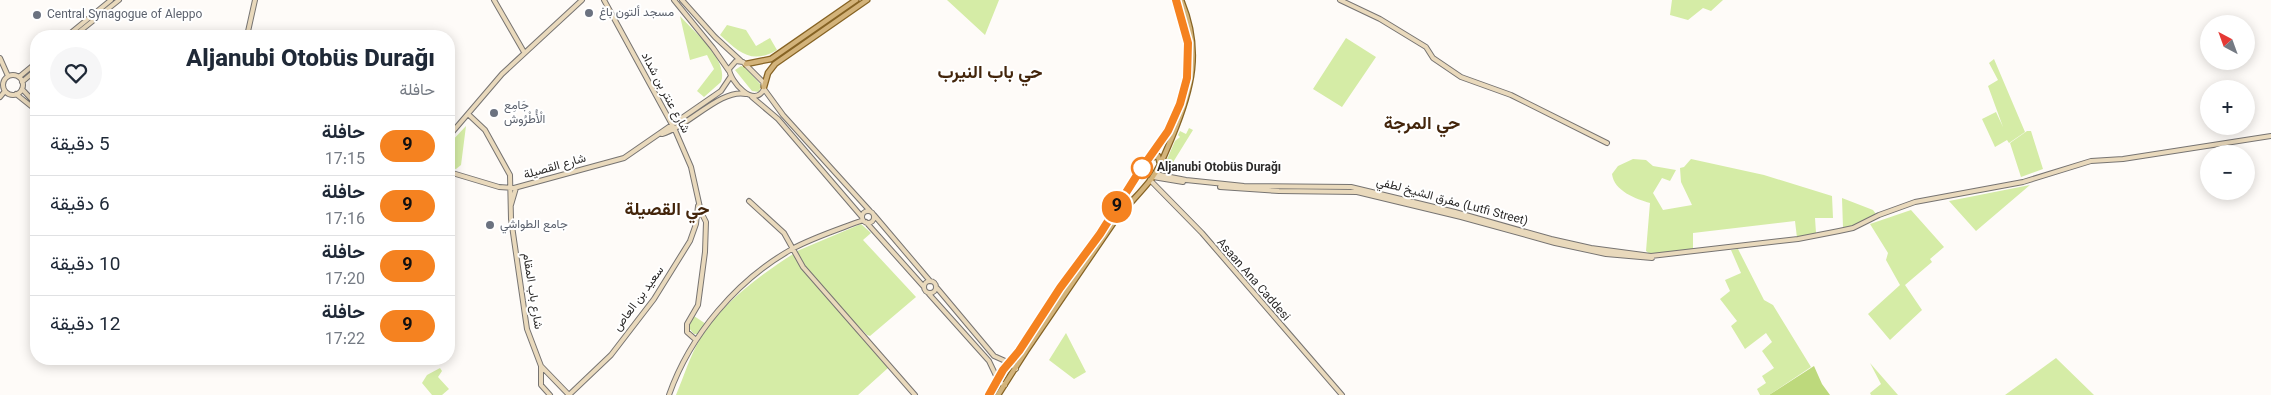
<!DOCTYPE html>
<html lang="ar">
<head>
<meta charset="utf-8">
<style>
	:root { --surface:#fff; --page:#f6f6f7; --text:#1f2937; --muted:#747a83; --line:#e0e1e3 }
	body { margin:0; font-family:Georgia,Vazirmatn,serif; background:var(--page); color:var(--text); direction:rtl; height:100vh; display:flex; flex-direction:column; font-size:19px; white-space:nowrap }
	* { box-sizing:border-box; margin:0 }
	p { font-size:16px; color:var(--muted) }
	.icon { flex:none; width:28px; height:28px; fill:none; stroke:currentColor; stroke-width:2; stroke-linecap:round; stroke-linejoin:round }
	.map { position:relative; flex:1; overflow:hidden; direction:ltr }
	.details { position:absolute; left:30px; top:30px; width:425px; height:335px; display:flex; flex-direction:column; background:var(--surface); border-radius:20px; box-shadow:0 2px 12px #0003; direction:rtl }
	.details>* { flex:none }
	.badge { padding:0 10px; border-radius:16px; font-size:18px; line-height:32px }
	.needle { width:32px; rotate:319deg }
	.controls { position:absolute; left:2200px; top:15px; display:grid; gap:10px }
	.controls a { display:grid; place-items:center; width:55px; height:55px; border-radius:50%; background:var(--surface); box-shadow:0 2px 12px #0003; font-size:25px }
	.map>.badge { position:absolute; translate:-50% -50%; box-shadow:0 0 0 2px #fff }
	.round { display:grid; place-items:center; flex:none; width:52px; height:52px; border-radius:26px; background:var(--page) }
	.summary { display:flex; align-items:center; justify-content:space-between; height:85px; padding:0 20px }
	h1 { font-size:24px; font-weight:800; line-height:38px }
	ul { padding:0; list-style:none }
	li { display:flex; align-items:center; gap:15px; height:60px; padding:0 20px; border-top:1px solid var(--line) }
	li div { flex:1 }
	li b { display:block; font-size:19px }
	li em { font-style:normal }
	li .badge { min-width:55px; font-weight:700; text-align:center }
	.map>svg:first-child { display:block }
	.green { fill:#d5eca6 }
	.forest { fill:#bdd97c }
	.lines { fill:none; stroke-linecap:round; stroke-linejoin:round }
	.secondary-casing { stroke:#777472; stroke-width:6 }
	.primary-casing { stroke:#866324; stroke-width:7 }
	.secondary { stroke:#e9d9bc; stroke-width:4 }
	.primary { stroke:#d3b37a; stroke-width:4.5 }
	.line-casing { stroke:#fff; stroke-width:11 }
	.line { stroke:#f58220; stroke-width:8 }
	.worship-dot { fill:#6b7280; stroke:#fff; stroke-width:2 }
	.stop-dot { fill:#fff; stroke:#f58220; stroke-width:2.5 }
	.labels { text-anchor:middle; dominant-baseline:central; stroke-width:4; stroke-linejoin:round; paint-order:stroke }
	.worship-label { font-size:12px; fill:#5b616d; stroke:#fff; text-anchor:start }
	.street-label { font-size:12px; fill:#2c2a29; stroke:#fff }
	.stop-label { font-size:12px; font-weight:bold; fill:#2c2a29; stroke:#fff; text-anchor:start }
	.district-label { font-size:18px; font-weight:bold; fill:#43250b; stroke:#fff }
</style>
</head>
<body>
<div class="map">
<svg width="2271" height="395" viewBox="0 0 2271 395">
	<rect width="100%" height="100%" fill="#fefbf8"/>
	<!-- green -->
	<path class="green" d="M 947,0 L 999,0 L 985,35 Z
		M 1672,0 L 1723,0 L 1711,11 L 1703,8 L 1688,20 L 1670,15 Z
		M 680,16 C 694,32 729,60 721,82 L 704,97 L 697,91 L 714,69 L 707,55 L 690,60 Z
		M 727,25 L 746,30 L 756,46 L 770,38 L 777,50 C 751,65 739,52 720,35 Z
		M 1346,38 L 1376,57 L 1342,107 L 1313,89 Z
		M 1994,59 L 2025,132 L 2009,143 L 2007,140 L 1995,147 L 1982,119 L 1996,112 L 2003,127 L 1988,86 L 1998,80 L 1989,63 Z
		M 741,66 L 745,67 L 761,85 L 759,92 L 752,91 L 735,70 Z
		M 466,126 L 461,165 L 456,169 L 449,168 L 449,144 Z
		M 1189,128 L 1193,130 L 1167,172 L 1162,171 L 1175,141 L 1180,137 L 1178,135 L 1180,131 L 1186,134 Z
		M 2027,131 L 2031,131 L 2043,169 L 2021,177 L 2010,143 Z
		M 1633,159 L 1646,160 L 1653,166 L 1676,170 L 1670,181 L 1662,178 L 1653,193 L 1663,210 L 1692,205 L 1681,182 L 1680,168 L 1684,167 L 1691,159 L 1764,175 L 1832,196 L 1833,218 L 1815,218 L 1816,233 L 1797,238 L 1795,221 L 1693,233 L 1693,250 L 1650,254 L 1646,251 L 1650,203 C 1636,199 1614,191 1612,174 L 1618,166 Z
		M 2030,185 L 1976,231 L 1949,201 Z
		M 1842,198 L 1873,210 L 1876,214 L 1861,223 L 1843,228 Z
		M 1911,210 L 1944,247 L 1930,259 L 1932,262 L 1905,285 L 1922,310 L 1890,340 L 1868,314 L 1900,285 L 1886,260 L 1888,253 L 1870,224 Z
		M 861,224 L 871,233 L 863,240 L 916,297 L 870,336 L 867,335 C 844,311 811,282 797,251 Z
		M 1738,249 L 1764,300 L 1773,305 L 1811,367 L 1769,395 L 1760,395 L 1757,389 L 1766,383 L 1762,376 L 1774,368 L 1762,351 L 1772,342 L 1766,333 L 1745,349 L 1731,326 L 1737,321 L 1720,299 L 1730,291 L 1725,280 L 1741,273 L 1731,250 Z
		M 793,254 L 811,278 L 888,368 L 858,395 L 676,395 C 684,376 690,356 700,339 C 722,303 759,276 793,254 Z
		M 694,316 L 706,324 L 698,334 L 694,334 L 688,327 L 688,324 Z
		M 1066,333 L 1086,372 L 1074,379 L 1049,360 Z
		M 2056,358 L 2094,395 L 2005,395 Z
		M 1870,363 L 1898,395 L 1871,395 L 1870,393 L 1881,384 Z
		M 440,368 L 442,371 L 438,377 L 449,389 L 442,395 L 432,395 L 422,383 L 427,375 Z"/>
	<!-- forest -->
	<path class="forest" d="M 1814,366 L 1822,384 L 1830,395 L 1769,395 Z"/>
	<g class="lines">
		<!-- secondary casing -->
		<g class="secondary-casing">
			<path id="secondary" d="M 494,0 L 524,52
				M 604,0 L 675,130 L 691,167 L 701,212 L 706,222 L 705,252 L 698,305 L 687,324 L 687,332 L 696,340
				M 674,0 L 713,48 L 729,71
				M 682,0 L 715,37 L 741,61
				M 1340,0 L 1380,19 L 1426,47 L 1433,58 L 1461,77 L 1511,95 L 1607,143
				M 67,36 L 111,0
				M 74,36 L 119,0
				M 247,36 L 255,0
				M 0,58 L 8,76
				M 736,61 L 743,62 L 763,82 L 764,89 C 754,109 730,81 729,69 Z
				M3 85a10 10 0 1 1 20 0a10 10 0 1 1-20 0Z
				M 19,77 L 36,63
				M 22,82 L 36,70
				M 22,89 L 36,104
				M 764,89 L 783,115 L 870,211
				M 16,94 L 36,110
				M 0,97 L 5,91
				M 752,97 L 778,119 L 862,217
				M 468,114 L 485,130 L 510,175 L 511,219 L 527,329 L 541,366 L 569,395
				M 662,134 C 688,127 721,88 746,94
				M 449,136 L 502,74 L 582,0
				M 449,172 L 499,187 L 514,188 L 624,158 L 721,91 L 731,76
				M 1155,174 L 1186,180 L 1244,186 L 1351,187 L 1455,212 L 1551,239 L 1591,248 L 1651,256 L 1798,239 L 1839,231 L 1853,228 L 1879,215 L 1915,202 L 2023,182 L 2091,161 L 2123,159 L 2271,136
				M 1153,177 L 1183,182
				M 1150,180 L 1202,233 L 1342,395
				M 1220,187 L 1279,191 L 1357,192 L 1461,217 L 1555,243 L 1606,254 L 1652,258
				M 749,201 L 784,233 L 803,267 L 915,395
				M 511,205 L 516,188
				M862 217a6 6 0 1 1 12 0a6 6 0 1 1-12 0Z
				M 874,215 L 930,281
				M 866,222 L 924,287
				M924 287a6 6 0 1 1 12 0a6 6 0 1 1-12 0Z
				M 937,288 L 994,356 L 1012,364 L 1016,369
				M 929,294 L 989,361 L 999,382 L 1005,385
				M 541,366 L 541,385 L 550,395
				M 569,395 L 611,355 L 654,299 L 690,241 L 696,224 L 698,206
				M 669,395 C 690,335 737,280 792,249 C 814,237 840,229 863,220"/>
		</g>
		<!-- primary casing -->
		<g class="primary-casing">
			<path id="primary" d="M 746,64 L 771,59 L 856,0
				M 764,87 L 768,73 L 775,64 L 867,0
				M 1149,158 L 1158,156 L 1160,164
				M 989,395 C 1036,320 1090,250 1137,175 C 1157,143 1182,116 1187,78 C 1191,51 1186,25 1176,0
				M 998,395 L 1026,351 L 1114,222 C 1126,206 1140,194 1152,178 C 1161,166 1166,151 1172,137 C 1192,89 1202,50 1181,0"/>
		</g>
		<!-- secondary -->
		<use href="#secondary" class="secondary"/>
		<!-- primary -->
		<use href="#primary" class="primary"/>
	</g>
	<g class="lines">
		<!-- line casing -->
		<g class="line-casing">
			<path id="line" d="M 989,395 L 1003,370 L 1019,351 L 1060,288 L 1100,234 L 1139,172 L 1168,131 L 1180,104 L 1187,78 L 1188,43 L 1176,0"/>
		</g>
		<!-- line -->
		<use href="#line" class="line"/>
	</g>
	<!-- markers -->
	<g class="worship-dot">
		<circle cx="589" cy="13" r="5"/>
		<circle cx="37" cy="15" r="5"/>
		<circle cx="494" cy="113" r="5"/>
		<circle cx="490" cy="225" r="5"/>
	</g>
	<circle class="stop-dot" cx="1142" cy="168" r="10"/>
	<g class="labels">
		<!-- worship labels -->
		<g class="worship-label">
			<text x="599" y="13">مسجد ألتون باغ</text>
			<text x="47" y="15">Central Synagogue of Aleppo</text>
			<text x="504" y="106">جَامِع<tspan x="504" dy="14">الْأُطْرُوش</tspan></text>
			<text x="500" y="225">جامع الطواشي</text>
		</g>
		<!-- street labels -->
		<g class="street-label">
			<text transform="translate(665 93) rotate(62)">شارع عنتر بن شداد</text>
			<text transform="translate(555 167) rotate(-16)">شارع القصيلة</text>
			<text transform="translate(1452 202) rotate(15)">مفرق الشيخ لطفي (Lutfi Street)</text>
			<text transform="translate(1253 280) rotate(49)">Asaan Ana Caddesi</text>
			<text transform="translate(532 291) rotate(81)">شارع باب المقام</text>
			<text transform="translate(639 299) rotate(-54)">سعيد بن العاص</text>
		</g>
		<!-- stop labels -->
		<g class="stop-label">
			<text x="1157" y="168">Aljanubi Otobüs Durağı</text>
		</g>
		<!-- district labels -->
		<g class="district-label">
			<text x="990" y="74">حي باب النيرب</text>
			<text x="1422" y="125">حي المرجة</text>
			<text x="667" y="211">حي القصيلة</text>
		</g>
	</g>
</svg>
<div class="controls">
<a><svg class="needle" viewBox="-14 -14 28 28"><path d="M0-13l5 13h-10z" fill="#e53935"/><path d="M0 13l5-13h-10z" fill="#747a83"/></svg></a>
<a>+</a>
<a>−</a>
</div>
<b class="badge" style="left:1117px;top:207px;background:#f58220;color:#111">9</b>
<section class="details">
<div class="summary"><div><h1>Aljanubi Otobüs Durağı</h1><p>حافلة</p></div><a class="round"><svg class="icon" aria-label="heart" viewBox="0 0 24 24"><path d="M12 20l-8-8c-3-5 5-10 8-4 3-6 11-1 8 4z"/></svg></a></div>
<ul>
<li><span class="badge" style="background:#f58220;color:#111">9</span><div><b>حافلة</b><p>17:15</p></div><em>5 دقيقة</em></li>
<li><span class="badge" style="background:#f58220;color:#111">9</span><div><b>حافلة</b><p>17:16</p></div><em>6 دقيقة</em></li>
<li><span class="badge" style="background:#f58220;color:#111">9</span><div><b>حافلة</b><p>17:20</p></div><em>10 دقيقة</em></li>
<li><span class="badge" style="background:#f58220;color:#111">9</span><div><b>حافلة</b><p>17:22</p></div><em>12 دقيقة</em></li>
</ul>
</section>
</div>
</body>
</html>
